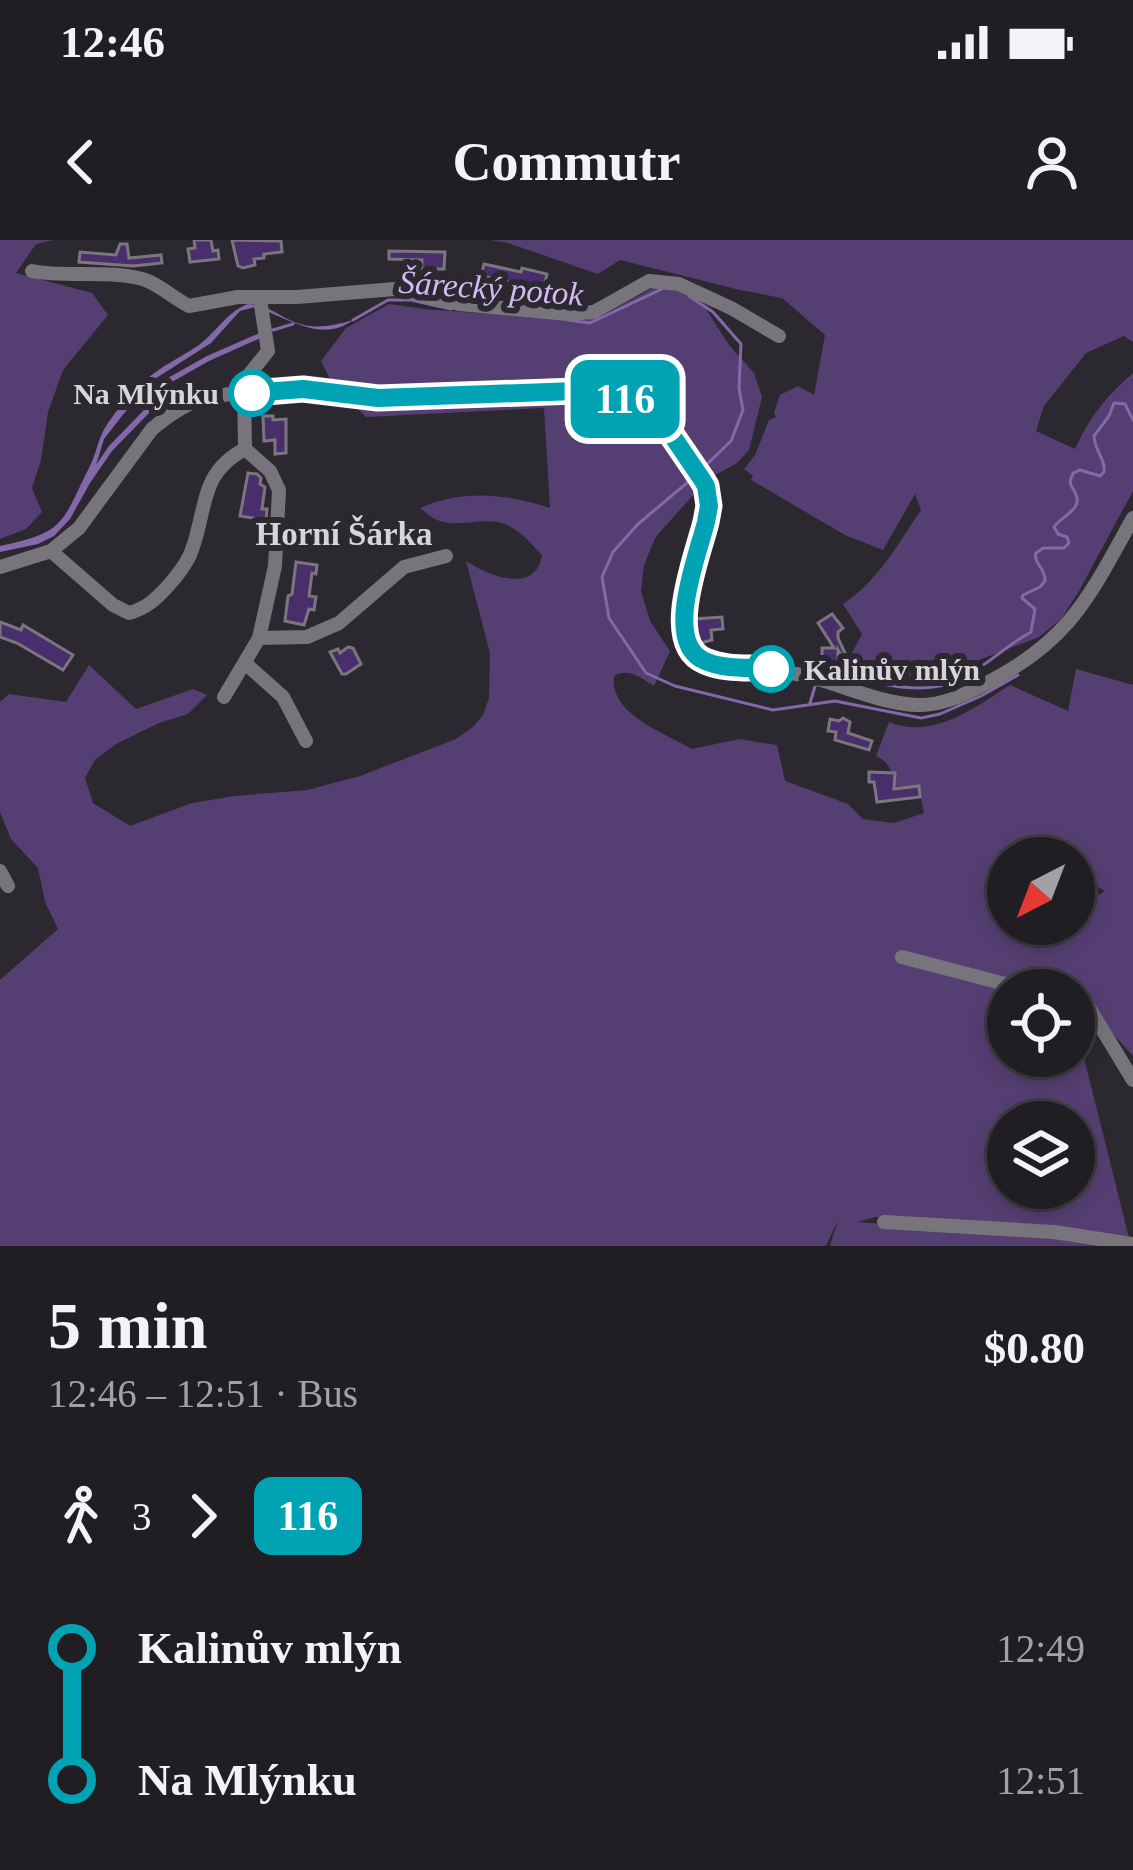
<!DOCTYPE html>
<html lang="en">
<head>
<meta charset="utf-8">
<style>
	:root { --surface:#201e23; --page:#28272b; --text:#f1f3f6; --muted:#a2a2a6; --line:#3d3c41 }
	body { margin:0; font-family:Georgia,serif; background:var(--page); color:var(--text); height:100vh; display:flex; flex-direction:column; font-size:45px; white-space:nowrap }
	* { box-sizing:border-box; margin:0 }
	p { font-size:39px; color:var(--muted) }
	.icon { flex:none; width:66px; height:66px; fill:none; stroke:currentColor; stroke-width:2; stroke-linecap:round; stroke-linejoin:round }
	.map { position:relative; height:1006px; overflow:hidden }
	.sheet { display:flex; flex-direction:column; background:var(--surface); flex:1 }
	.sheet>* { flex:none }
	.badge { padding:0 24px; border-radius:18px; font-size:42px; line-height:78px }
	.needle { width:78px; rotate:222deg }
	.fabs { position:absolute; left:987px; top:597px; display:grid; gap:24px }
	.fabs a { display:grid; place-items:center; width:108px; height:108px; border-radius:50%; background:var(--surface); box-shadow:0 6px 18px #0003,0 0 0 3px var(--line); font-size:60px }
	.map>.badge { position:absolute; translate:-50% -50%; box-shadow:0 0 0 6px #fff }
	.legs { display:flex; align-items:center; gap:18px; height:132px; padding:0 48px; font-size:39px }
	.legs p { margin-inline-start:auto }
	.overview { display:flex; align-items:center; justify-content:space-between; height:204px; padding:0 48px }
	h1 { font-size:66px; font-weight:600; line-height:90px }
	ul { padding:0 48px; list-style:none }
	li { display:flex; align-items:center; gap:42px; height:132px; font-size:45px }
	li i { display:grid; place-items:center; width:18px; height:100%; margin:0 15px; background:currentColor }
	li i::after { content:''; width:30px; height:30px; margin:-15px; border:9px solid; border-radius:50%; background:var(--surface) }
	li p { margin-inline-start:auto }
	li:first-child i { background:linear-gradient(#0000 50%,currentColor 0) }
	li:last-child i { background:linear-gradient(currentColor 50%,#0000 0) }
	.status { display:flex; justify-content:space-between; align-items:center; height:84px; padding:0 60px; background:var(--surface); direction:ltr }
	.status svg { height:33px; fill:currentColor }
	header { display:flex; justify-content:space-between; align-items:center; height:156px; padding:0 48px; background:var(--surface); font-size:54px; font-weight:600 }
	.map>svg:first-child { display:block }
	.green { fill:#553f72; fill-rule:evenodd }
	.water { fill:#8468aa }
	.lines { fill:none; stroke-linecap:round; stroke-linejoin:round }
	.stream { stroke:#8468aa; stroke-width:3 }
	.building { fill:#4a2e6b; stroke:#79767d; stroke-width:3 }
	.minor { stroke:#77747c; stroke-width:14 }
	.line-1-casing { stroke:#fff; stroke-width:27 }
	.line-1 { stroke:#00a3b4; stroke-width:18 }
	.stop-1-dot { fill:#fff; stroke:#00a3b4; stroke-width:6 }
	.labels { text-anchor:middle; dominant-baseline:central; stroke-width:12; stroke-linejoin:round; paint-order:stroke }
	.stop-label { font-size:30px; font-weight:bold; fill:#d7d5d9; stroke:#2b282f; text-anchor:end }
	.water-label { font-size:33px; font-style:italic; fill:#d1bbf2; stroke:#2b282f }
	.neighbourhood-label { font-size:33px; font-weight:bold; fill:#d7d5d9; stroke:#2b282f }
</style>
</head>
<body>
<div class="status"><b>12:46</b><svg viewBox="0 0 49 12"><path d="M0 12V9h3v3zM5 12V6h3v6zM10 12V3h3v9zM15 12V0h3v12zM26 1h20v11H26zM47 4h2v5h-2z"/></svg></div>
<header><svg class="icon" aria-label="back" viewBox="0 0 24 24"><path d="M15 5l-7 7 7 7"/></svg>Commutr<svg class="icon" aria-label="person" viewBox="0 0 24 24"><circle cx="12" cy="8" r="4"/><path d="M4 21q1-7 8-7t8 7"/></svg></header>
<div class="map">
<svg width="1133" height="1006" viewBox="0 0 1133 1006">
	<rect width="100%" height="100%" fill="#2b282f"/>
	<!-- green -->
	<path class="green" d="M 0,0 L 54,0 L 36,4 L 16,33 L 92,53 L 108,75 L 63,130 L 48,172 L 41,220 L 32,248 L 42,272 L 26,289 L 0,299 Z
		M 490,0 L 1133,0 L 1133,102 L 1124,96 L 1086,113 L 1044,166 L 1036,191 L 1075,209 C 1088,179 1108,154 1133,133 L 1133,251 L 1079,351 L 1061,379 L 1039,397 L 933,438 L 842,432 L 862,394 L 843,364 C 878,341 898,304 921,270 L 915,254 L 883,310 L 845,295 L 751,240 L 753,236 L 744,229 L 755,215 L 769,180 L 776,177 L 774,173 L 780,155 L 798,146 L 814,155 L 825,95 L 782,58 L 740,50 L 620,20 L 598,34 L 508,3 Z
		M 653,48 L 688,52 L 704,66 L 729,105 L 754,133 L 762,157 L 749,210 L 736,224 L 709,238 L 676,274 L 655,298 L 644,325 L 641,351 L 650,381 L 670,411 L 654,446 C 641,438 629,427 614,436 C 609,474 664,493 692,509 L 739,499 L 777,505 L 785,541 L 848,564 L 863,579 L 894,583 L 924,573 L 919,547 L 897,549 C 891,534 892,523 876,516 L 889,482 C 933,500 974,468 1010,445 L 1068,471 L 1076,429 L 1133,445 L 1133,816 L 1089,767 L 1080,802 L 1129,998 L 1007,984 L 875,977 L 857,982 L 1066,998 L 1117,1006 L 830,1006 L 838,980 L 826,1006 L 0,1006 L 0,740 L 58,689 L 45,662 L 38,628 L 11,599 L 0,572 L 0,462 L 9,454 L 66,462 L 89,425 L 136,469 L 193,449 L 207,455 L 188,474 L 159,483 L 116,504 L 95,520 L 85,538 L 93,563 L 130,586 L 192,563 L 234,556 L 307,550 L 360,536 L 456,499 L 473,487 L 483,475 L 489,458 L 490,413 L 466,321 C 489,336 536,355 542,315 C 531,304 520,290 505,284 C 483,276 458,289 437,280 C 430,277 426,272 420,268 C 463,249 508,254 550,268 L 544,168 L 366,177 L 331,141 L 321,121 L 346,88 L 389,64 L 424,69 L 580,81 L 600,77 ZM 1008,618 L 1074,618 L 1074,652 L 1079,645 L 1091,650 L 1080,645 L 1084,638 L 1105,651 L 1088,661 L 1074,654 L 1074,684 L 1008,684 ZM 1008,750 L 1074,750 L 1074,816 L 1008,816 ZM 1008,882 L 1074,882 L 1074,948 L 1008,948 Z"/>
	<!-- water -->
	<path class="water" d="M 248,64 C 268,65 277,75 294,82 C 314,90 333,86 353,80 C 321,104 287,77 255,67 L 240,71 L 211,103 L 147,144 L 104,199 L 96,225 L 109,206 L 144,170 L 166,139 L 207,116 L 262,92 L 263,97 L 209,121 L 170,143 L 149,173 L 112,211 L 90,243 L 70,279 L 54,296 L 38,304 L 0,312 L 0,306 C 67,292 61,283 90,226 C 97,212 98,197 108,183 C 118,169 131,152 144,141 C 160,127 181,117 199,105 C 216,92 228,71 248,64 Z"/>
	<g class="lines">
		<!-- stream -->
		<path class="stream" d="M 689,56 L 713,72 L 741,104 L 739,148 L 743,170 L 731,201 L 701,230
			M 353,80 L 388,60 L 411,60 L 451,69
			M 568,80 L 590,83 L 664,48
			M 273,90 L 293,84
			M 694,237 L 638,284 L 613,312 L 602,337 L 609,378 L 646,433 L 675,446 L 773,470 L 835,461 L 921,478 L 940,474 L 981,456 L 1018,435
			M 823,434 C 865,438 921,460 961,439 C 986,426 1007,405 1031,392 L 1035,369 L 1022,358 L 1023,355 L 1040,347 L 1045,341 C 1046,329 1033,323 1036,313 L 1043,308 L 1064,308 L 1069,303 L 1067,297 L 1058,294 L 1054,287 C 1060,277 1080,271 1077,257 C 1075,251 1071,247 1070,242 L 1073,233 L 1080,230 L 1100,236 L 1104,232 C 1106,219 1094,210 1094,196 L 1109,176 L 1114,163 L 1125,164 L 1133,180
			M 810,463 L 816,443"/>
	</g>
	<!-- building -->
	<path class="building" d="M 194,0 L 211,0 L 213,11 L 218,10 L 219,19 L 190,22 L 188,9 L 195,8 Z
		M 232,0 L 281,1 L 282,12 L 264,14 L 264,18 L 254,19 L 255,25 L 243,28 L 238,26 Z
		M 120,4 L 127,4 L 129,18 L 161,15 L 162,23 L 133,26 L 79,22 L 80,12 L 116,15 Z
		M 389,11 L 445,12 L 444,29 L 436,29 L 436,38 L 421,37 L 422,20 L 389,19 Z
		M 484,24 L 521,32 L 522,28 L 547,34 L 544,48 L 481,36 Z
		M 263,176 L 273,176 L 273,180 L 286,179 L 286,213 L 275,214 L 275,200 L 264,201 Z
		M 248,233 L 257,234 L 261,238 L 260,244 L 265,247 L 262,269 L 267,269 L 266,280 L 240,276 Z
		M 296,322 L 317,325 L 316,334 L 312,333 L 309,356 L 316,357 L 314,370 L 309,369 L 304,385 L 285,381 L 288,356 L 292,354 Z
		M 832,374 L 843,388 L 838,392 L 838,398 L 845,413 L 841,415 L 838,410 L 838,423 L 822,423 L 822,408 L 834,408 L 818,383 Z
		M 722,377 L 723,389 L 711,390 L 712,400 L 701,403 L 697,397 L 695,379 Z
		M 0,382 L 21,390 L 23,385 L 73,415 L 63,430 L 17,403 L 0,397 Z
		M 348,407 L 353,408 L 361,424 L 346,434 L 342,434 L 330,412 L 338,409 L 340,413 Z
		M 843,478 L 850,482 L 848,493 L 872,501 L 869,510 L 835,500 L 836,492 L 828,491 L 830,479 L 839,481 Z
		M 869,532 L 895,533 L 894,549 L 919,546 L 920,557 L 877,562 L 874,542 L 869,542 Z"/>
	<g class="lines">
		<!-- minor -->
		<path class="minor" d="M 32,31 C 65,38 118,29 148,41 C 162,47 175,59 189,66 L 238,57 L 297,57 L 395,49 L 459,64 L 568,74 L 594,72 L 649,41 L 679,44 L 731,68 L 779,96
			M 51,311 L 113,365 L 129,373 C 147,368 156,359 168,346 C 177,336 184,327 190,315 C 208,272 197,234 245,209 L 244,141 L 268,111 L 260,59
			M 0,327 L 51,311 L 79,288 L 152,189 C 169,175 186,163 207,158 C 240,151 291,148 325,150 C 343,152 361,157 379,158 C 459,162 546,138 623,159 C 644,164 660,181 673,197 C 684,212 703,232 707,250 C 716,294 658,384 697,416 C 716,432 775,429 803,435 C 841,444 877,463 917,465 C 941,466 964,455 985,444 C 1070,401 1089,357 1133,278
			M 259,398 L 307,397 L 339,383 L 404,327 L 446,316
			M 246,424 L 283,457 L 306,501
			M 224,457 L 259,398 L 275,326 L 279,250 L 270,231 L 245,209
			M 0,631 L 8,646
			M 902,717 L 1028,750
			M 1074,762 L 1088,766 L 1133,840
			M 884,982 L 1054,992 L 1133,1004"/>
	</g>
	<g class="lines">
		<!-- line-1 casing -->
		<g class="line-1-casing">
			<path id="line-1" d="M 252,153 L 303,149 L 378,158 L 576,151 L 628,159 L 647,170 L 671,194 L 701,238 L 706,246 L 709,266 L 706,282 C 698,315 662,403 705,421 C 726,430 749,427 771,429"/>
		</g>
		<!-- line-1 -->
		<use href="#line-1" class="line-1"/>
	</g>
	<!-- markers -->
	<g class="stop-1-dot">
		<circle cx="252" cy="153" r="21"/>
		<circle cx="771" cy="429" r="21"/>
	</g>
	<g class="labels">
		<!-- stop labels -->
		<g class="stop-label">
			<text x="219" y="153">Na Mlýnku</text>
			<text x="804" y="429" text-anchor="start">Kalinův mlýn</text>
		</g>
		<!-- water labels -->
		<g class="water-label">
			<text transform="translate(491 48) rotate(4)">Šárecký potok</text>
		</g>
		<!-- neighbourhood labels -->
		<g class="neighbourhood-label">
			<text x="344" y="294">Horní Šárka</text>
		</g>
	</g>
</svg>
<div class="fabs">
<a><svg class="needle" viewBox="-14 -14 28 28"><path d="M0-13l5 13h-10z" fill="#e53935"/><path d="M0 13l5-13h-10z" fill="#a2a2a6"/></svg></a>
<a><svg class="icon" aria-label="locate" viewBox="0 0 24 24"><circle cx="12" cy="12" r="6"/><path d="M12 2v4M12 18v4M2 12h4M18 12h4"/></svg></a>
<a><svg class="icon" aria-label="layers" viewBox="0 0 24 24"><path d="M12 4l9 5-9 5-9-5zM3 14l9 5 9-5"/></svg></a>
</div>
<b class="badge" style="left:625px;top:159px;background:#00a3b4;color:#fff">116</b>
</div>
<section class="sheet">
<div class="overview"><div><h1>5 min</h1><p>12:46 – 12:51 · Bus</p></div><b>$0.80</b></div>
<div class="legs"><svg class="icon" aria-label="walk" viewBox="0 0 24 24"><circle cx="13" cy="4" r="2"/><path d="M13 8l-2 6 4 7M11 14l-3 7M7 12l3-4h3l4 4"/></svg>3<svg class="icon" aria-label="forward" viewBox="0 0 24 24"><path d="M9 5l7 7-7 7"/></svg><b class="badge" style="background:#00a3b4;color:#fff">116</b></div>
<ul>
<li><i style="color:#00a3b4"></i><b>Kalinův mlýn</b><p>12:49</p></li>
<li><i style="color:#00a3b4"></i><b>Na Mlýnku</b><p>12:51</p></li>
</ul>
</section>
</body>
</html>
